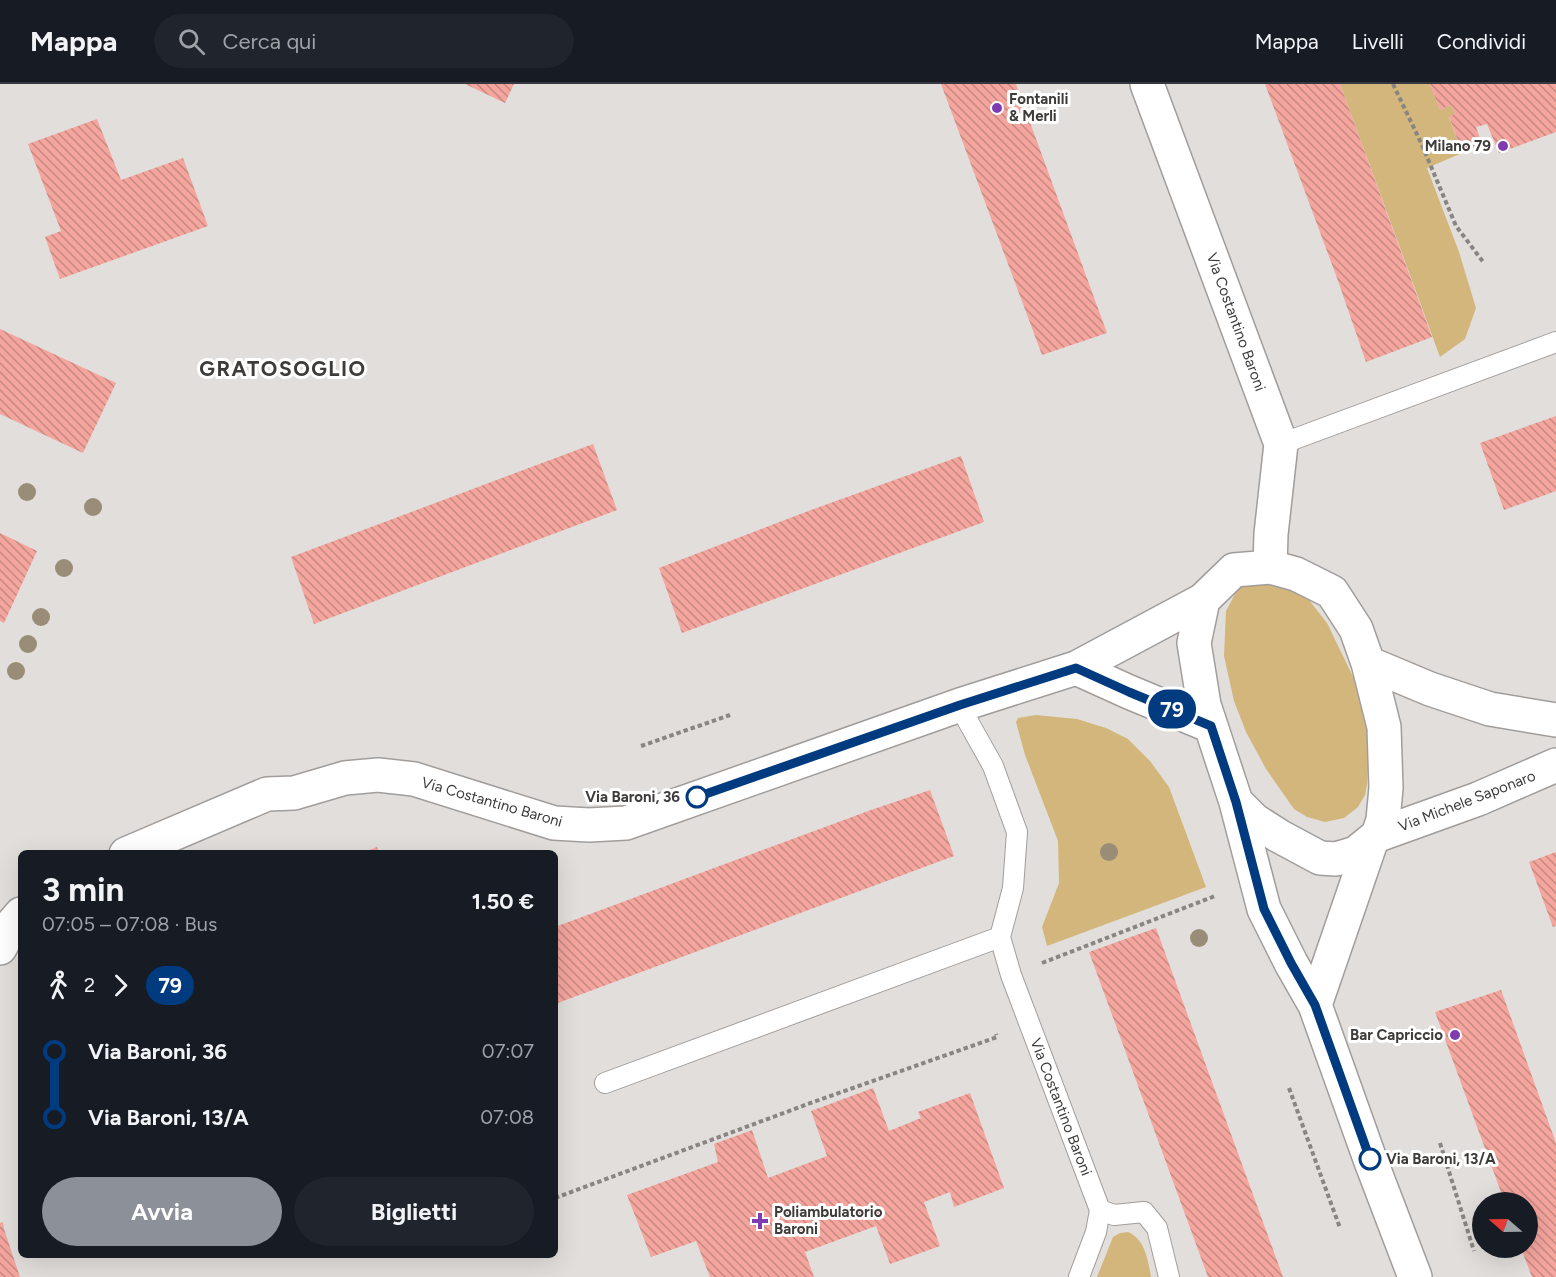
<!DOCTYPE html>
<html lang="it">
<head>
<meta charset="utf-8">
<style>
	:root { --surface:#171b24; --page:#20242c; --text:#f1f3f6; --muted:#9ea1a6; --line:#363941; --accent:#8c9099 }
	body { margin:0; font-family:Figtree,sans-serif; background:var(--page); color:var(--text); height:100vh; display:flex; flex-direction:column; font-size:22px; white-space:nowrap }
	* { box-sizing:border-box; margin:0 }
	p { font-size:20px; color:var(--muted) }
	.icon { flex:none; width:33px; height:33px; fill:none; stroke:currentColor; stroke-width:2; stroke-linecap:round; stroke-linejoin:round }
	.map { position:relative; flex:1; overflow:hidden }
	.details { position:absolute; left:18px; top:766px; width:540px; height:408px; display:flex; flex-direction:column; background:var(--surface); border-radius:9px; box-shadow:0 6px 24px #0002 }
	.details>* { flex:none }
	.badge { padding:0 12px; border-radius:20px; font-size:21px; line-height:39px }
	.needle { width:39px; rotate:290deg }
	.tools { position:absolute; left:1472px; top:1108px; display:grid; gap:12px }
	.tools a { display:grid; place-items:center; width:66px; height:66px; border-radius:50%; background:var(--surface); box-shadow:0 6px 24px #0002; font-size:30px }
	.map>.badge { position:absolute; translate:-50% -50%; box-shadow:0 0 0 3px #fff }
	.legs { display:flex; align-items:center; gap:9px; height:66px; padding:0 24px; font-size:20px }
	.legs p { margin-inline-start:auto }
	.overview { display:flex; align-items:center; justify-content:space-between; height:102px; padding:0 24px }
	h1 { font-size:33px; font-weight:700; line-height:45px }
	.cta { display:flex; gap:12px; margin-top:auto; padding:12px 24px }
	.cta a { flex:1; height:69px; border-radius:36px; background:var(--accent); color:#fff; font-size:24px; font-weight:700; line-height:69px; text-align:center }
	.cta a+a { background:var(--page); color:var(--text) }
	ul { padding:0 24px; list-style:none }
	li { display:flex; align-items:center; gap:21px; height:66px; font-size:22px }
	li i { display:grid; place-items:center; width:9px; height:100%; margin:0 8px; background:currentColor }
	li i::after { content:''; width:15px; height:15px; margin:-8px; border:4px solid; border-radius:50%; background:var(--surface) }
	li p { margin-inline-start:auto }
	li:first-child i { background:linear-gradient(#0000 50%,currentColor 0) }
	li:last-child i { background:linear-gradient(currentColor 50%,#0000 0) }
	header { display:flex; align-items:center; gap:36px; box-sizing:border-box; height:84px; padding:0 30px; background:var(--surface); border-bottom:2px solid var(--line) }
	header strong { font-size:28px }
	nav { display:flex; gap:33px; margin-inline-start:auto; font-size:21px }
	.search { width:420px; height:54px; background:var(--page); display:flex; align-items:center; gap:15px; box-sizing:border-box; padding:0 21px; border-radius:33px; color:var(--muted); font-size:22px }
	.map>svg:first-child { display:block }
	.grass { fill:#d3b67b }
	.building { fill:url(#building-back-hatch) }
	.lines { fill:none; stroke-linecap:round; stroke-linejoin:round }
	.service-casing { stroke:#a19d9b; stroke-width:22 }
	.minor-casing { stroke:#a19d9b; stroke-width:36 }
	.path { stroke:#888583; stroke-width:4; stroke-dasharray:4.5 3; stroke-linecap:butt }
	.service { stroke:#fff; stroke-width:20 }
	.minor { stroke:#fff; stroke-width:33 }
	.tree { fill:#998d77 }
	.line-1-casing { stroke:#fff; stroke-width:14 }
	.line-1 { stroke:#003b80; stroke-width:9 }
	.poi-dot { fill:#7f3cb0; stroke:#fff; stroke-width:2 }
	.stop-1-dot { fill:#fff; stroke:#003b80; stroke-width:3 }
	.labels { text-anchor:middle; dominant-baseline:central; stroke-width:6; stroke-linejoin:round; paint-order:stroke }
	.poi-label { font-size:15px; font-weight:bold; fill:#3e3c3b; stroke:#fff; text-anchor:start }
	.street-label { font-size:15px; fill:#3e3c3b; stroke:#fff }
	.stop-label { font-size:15px; font-weight:bold; fill:#3e3c3b; stroke:#fff; text-anchor:end }
	.district-label { font-size:21px; font-weight:bold; letter-spacing:1.5px; fill:#3e3c3b; stroke:#fff }
</style>
</head>
<body>
<header>
<strong>Mappa</strong>
<div class="search"><svg class="icon" aria-label="search" viewBox="0 0 24 24"><circle cx="10" cy="10" r="6"/><path d="M15 15l6 6"/></svg>Cerca qui</div>
<nav><a>Mappa</a><a>Livelli</a><a>Condividi</a></nav>
</header>
<div class="map">
<svg width="1556" height="1193" viewBox="0 0 1556 1193">
	<defs>
		<pattern id="building-back-hatch" width="6" height="6" patternUnits="userSpaceOnUse" patternTransform="scale(1.5)"><rect width="6" height="6" fill="#f4a59e"/><path d="M-1 5l2 2M0 0l6 6M5-1l2 2" fill="none" stroke="#c78882"/></pattern>
	</defs>
	<rect width="100%" height="100%" fill="#e2dedb"/>
	<!-- grass -->
	<path class="grass" d="M 1340,0 L 1430,0 L 1440,26 L 1451,21 L 1455,30 L 1449,33 L 1462,69 L 1427,84 L 1459,168 L 1476,224 L 1465,255 L 1440,273 Z
		M 1275,493 L 1305,511 L 1327,539 L 1357,601 L 1366,634 L 1369,667 L 1367,701 L 1365,711 L 1358,723 L 1344,734 L 1325,738 L 1307,733 L 1294,725 L 1266,685 L 1246,648 L 1234,617 L 1224,572 L 1226,527 L 1235,510 L 1244,499 Z
		M 1036,631 L 1077,635 L 1106,644 L 1128,655 L 1150,677 L 1169,703 L 1206,803 L 1047,862 L 1042,843 L 1059,799 L 1058,757 L 1025,671 L 1016,638 L 1018,634 Z
		M 1128,1148 C 1145,1155 1148,1176 1151,1193 L 1097,1193 L 1113,1153 L 1120,1149 Z"/>
	<!-- building -->
	<path class="building" d="M 465,0 L 514,0 L 505,19 Z
		M 941,0 L 1016,0 L 1107,249 L 1042,271 Z
		M 1265,0 L 1340,0 L 1432,253 L 1366,278 L 1337,194 Z
		M 1430,0 L 1556,0 L 1556,48 L 1499,69 L 1487,40 L 1476,43 L 1482,60 L 1462,69 L 1449,32 L 1455,30 L 1451,21 L 1440,26 Z
		M 97,35 L 121,96 L 183,74 L 208,142 L 60,195 L 45,153 L 61,147 L 28,60 Z
		M 0,245 L 116,299 L 83,369 L 0,330 Z
		M 1556,332 L 1556,407 L 1504,426 L 1480,359 Z
		M 593,360 L 617,426 L 314,540 L 291,473 Z
		M 961,372 L 984,438 L 682,549 L 659,484 L 811,426 Z
		M 0,449 L 37,467 L 4,539 L 0,537 Z
		M 930,706 L 954,772 L 555,920 L 555,843 L 871,726 Z
		M 377,763 L 379,770 L 362,770 L 362,769 Z
		M 1556,768 L 1556,842 L 1553,843 L 1529,778 Z
		M 1156,844 L 1283,1193 L 1208,1193 L 1089,868 Z
		M 1501,906 L 1556,1059 L 1556,1193 L 1532,1193 L 1521,1164 L 1527,1164 L 1527,1119 L 1505,1119 L 1435,928 Z
		M 873,1004 L 889,1047 L 921,1034 L 918,1028 L 970,1009 L 1004,1104 L 954,1123 L 950,1108 L 924,1118 L 940,1162 L 890,1180 L 876,1142 L 805,1168 L 814,1193 L 710,1193 L 696,1157 L 651,1173 L 627,1111 L 718,1078 L 714,1060 L 752,1046 L 768,1094 L 827,1072 L 811,1027 Z
		M 3,1138 L 4,1145 L 20,1193 L 0,1193 L 0,1139 Z"/>
	<g class="lines">
		<!-- service casing -->
		<g class="service-casing">
			<path id="service" d="M 1281,360 L 1556,258
				M 960,621 L 965,632 L 993,682 L 1017,748 L 1013,804 L 1000,853 L 1011,891 L 1100,1126 L 1096,1148 L 1079,1193
				M 605,999 L 1000,853
				M 1100,1126 L 1114,1131 L 1144,1128 L 1157,1144 L 1169,1193"/>
		</g>
		<!-- minor casing -->
		<g class="minor-casing">
			<path id="minor" d="M 1147,0 L 1281,360 L 1271,450 L 1270,483
				M 1203,516 L 1194,559 L 1204,621 L 1211,642
				M 1368,579 L 1430,605 L 1490,625 L 1556,636
				M 1076,584 L 1129,608 L 1211,642 L 1236,718 L 1264,825 L 1291,879 L 1315,921 L 1370,1075 L 1415,1193
				M 1378,751 L 1478,715 L 1556,681
				M 126,770 L 267,710 L 294,709 L 345,694 L 378,691 L 414,695 L 554,739 L 589,741 L 626,739 L 960,621 L 1076,584 L 1203,516 L 1234,486 L 1270,483 L 1296,490 L 1332,508 L 1356,545 L 1368,579 L 1384,643 L 1386,704 L 1383,736 L 1378,751 L 1356,769 L 1336,775 L 1320,774 L 1279,752 L 1254,736 L 1236,718
				M 0,864 L 14,838 L 21,830
				M 1315,921 L 1371,758"/>
		</g>
		<!-- path -->
		<path class="path" d="M 1393,0 L 1422,61 L 1456,142 L 1484,179
			M 641,662 L 730,631
			M 1042,879 L 1215,812
			M 1289,1004 L 1340,1144
			M 1440,1059 L 1474,1167
			M 555,1114 L 816,1017 L 997,953 L 996,950"/>
		<!-- service -->
		<use href="#service" class="service"/>
		<!-- minor -->
		<use href="#minor" class="minor"/>
	</g>
	<!-- trees -->
	<g class="tree">
		<circle cx="27" cy="408" r="9"/>
		<circle cx="93" cy="423" r="9"/>
		<circle cx="64" cy="484" r="9"/>
		<circle cx="41" cy="533" r="9"/>
		<circle cx="28" cy="560" r="9"/>
		<circle cx="16" cy="587" r="9"/>
		<circle cx="1109" cy="768" r="9"/>
		<circle cx="1199" cy="854" r="9"/>
	</g>
	<g class="lines">
		<!-- line-1 casing -->
		<g class="line-1-casing">
			<path id="line-1" d="M 697,713 L 960,621 L 1076,584 L 1129,608 L 1211,642 L 1236,718 L 1264,825 L 1291,879 L 1315,921 L 1370,1075"/>
		</g>
		<!-- line-1 -->
		<use href="#line-1" class="line-1"/>
	</g>
	<!-- markers -->
	<g class="poi-dot">
		<circle cx="997" cy="24" r="6"/>
		<circle cx="1503" cy="62" r="6"/>
		<circle cx="1455" cy="951" r="6"/>
		<path d="M757 1128h6v6h6v6h-6v6h-6v-6h-6v-6h6z"/>
	</g>
	<g class="stop-1-dot">
		<circle cx="697" cy="713" r="10"/>
		<circle cx="1370" cy="1075" r="10"/>
	</g>
	<g class="labels">
		<!-- poi labels -->
		<g class="poi-label">
			<text x="1009" y="15">Fontanili<tspan x="1009" dy="17">&amp; Merli</tspan></text>
			<text x="1491" y="62" text-anchor="end">Milano 79</text>
			<text x="1443" y="951" text-anchor="end">Bar Capriccio</text>
			<text x="774" y="1128">Poliambulatorio<tspan x="774" dy="17">Baroni</tspan></text>
		</g>
		<!-- street labels -->
		<g class="street-label">
			<text transform="translate(1236 238) rotate(70)">Via Costantino Baroni</text>
			<text transform="translate(1467 717) rotate(-21)">Via Michele Saponaro</text>
			<text transform="translate(492 718) rotate(16)">Via Costantino Baroni</text>
			<text transform="translate(1061 1023) rotate(69)">Via Costantino Baroni</text>
		</g>
		<!-- stop labels -->
		<g class="stop-label">
			<text x="680" y="713">Via Baroni, 36</text>
			<text x="1386" y="1075" text-anchor="start">Via Baroni, 13/A</text>
		</g>
		<!-- district labels -->
		<g class="district-label">
			<text x="283" y="284">GRATOSOGLIO</text>
		</g>
	</g>
</svg>
<div class="tools">
<a><svg class="needle" viewBox="-14 -14 28 28"><path d="M0-13l5 13h-10z" fill="#e53935"/><path d="M0 13l5-13h-10z" fill="#9ea1a6"/></svg></a>
</div>
<b class="badge" style="left:1172px;top:625px;background:#003b80;color:#fff">79</b>
<section class="details">
<div class="overview"><div><h1>3 min</h1><p>07:05 – 07:08 · Bus</p></div><b>1.50 €</b></div>
<div class="legs"><svg class="icon" aria-label="walk" viewBox="0 0 24 24"><circle cx="13" cy="4" r="2"/><path d="M13 8l-2 6 4 7M11 14l-3 7M7 12l3-4h3l4 4"/></svg>2<svg class="icon" aria-label="forward" viewBox="0 0 24 24"><path d="M9 5l7 7-7 7"/></svg><b class="badge" style="background:#003b80;color:#fff">79</b></div>
<ul>
<li><i style="color:#003b80"></i><b>Via Baroni, 36</b><p>07:07</p></li>
<li><i style="color:#003b80"></i><b>Via Baroni, 13/A</b><p>07:08</p></li>
</ul>
<div class="cta"><a>Avvia</a><a>Biglietti</a></div>
</section>
</div>
</body>
</html>
